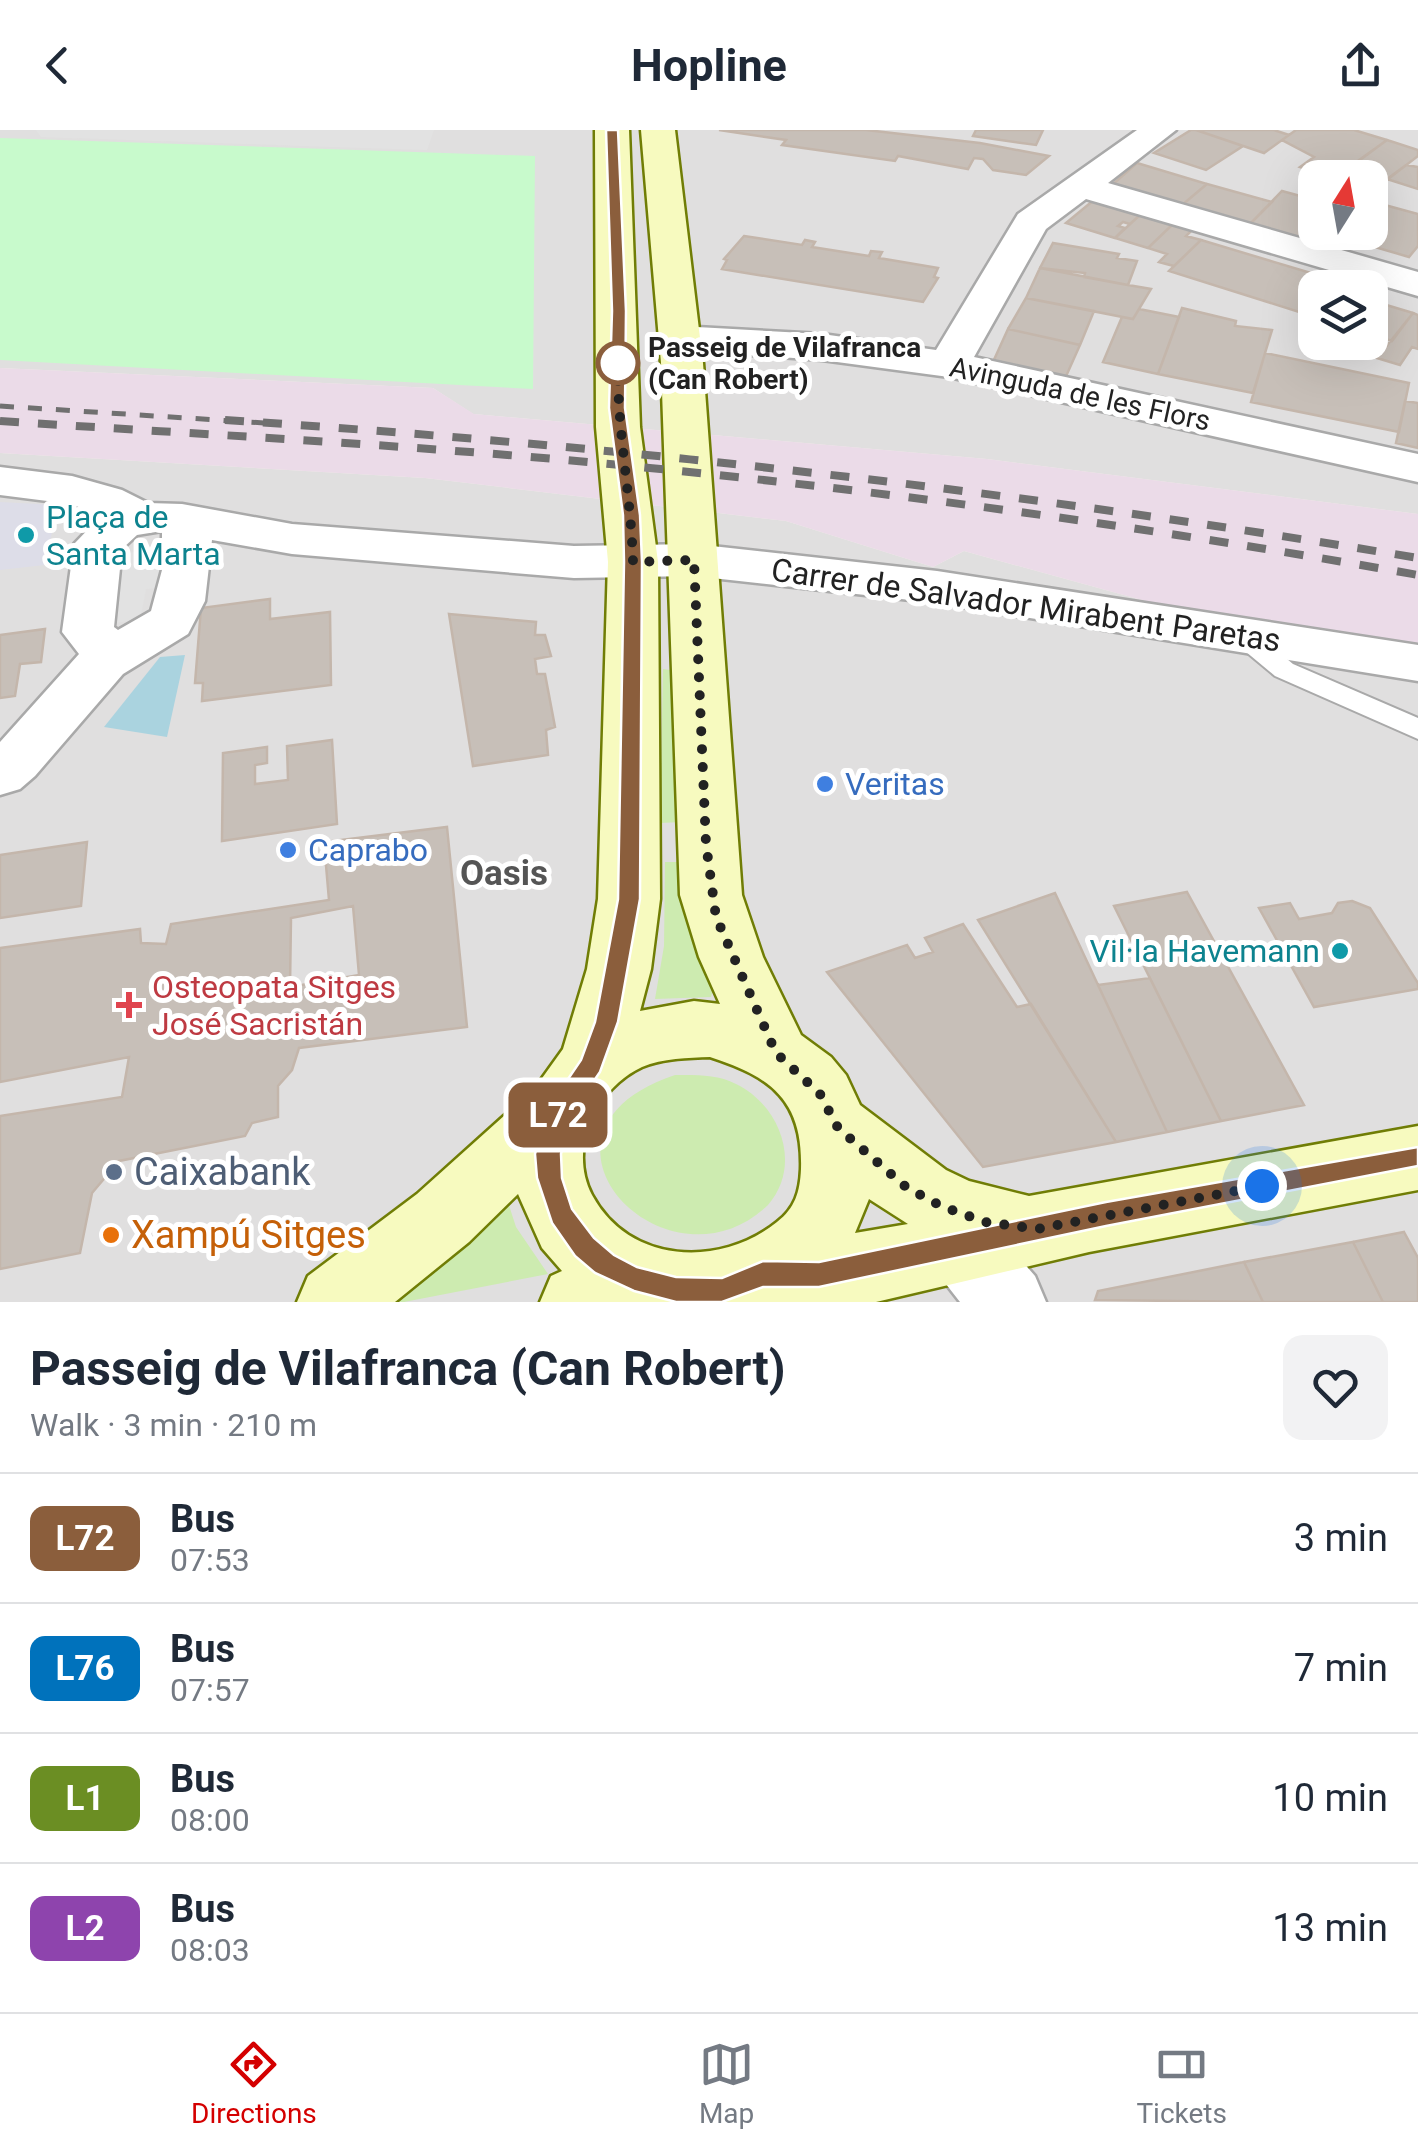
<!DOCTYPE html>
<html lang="en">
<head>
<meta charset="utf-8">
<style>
	:root { --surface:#fff; --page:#f2f2f3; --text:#1f2937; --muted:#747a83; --line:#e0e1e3; --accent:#d40000 }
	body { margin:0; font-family:Roboto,sans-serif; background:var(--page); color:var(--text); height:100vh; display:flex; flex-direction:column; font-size:38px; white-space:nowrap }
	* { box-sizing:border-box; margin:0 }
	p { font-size:32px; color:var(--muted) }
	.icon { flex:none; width:55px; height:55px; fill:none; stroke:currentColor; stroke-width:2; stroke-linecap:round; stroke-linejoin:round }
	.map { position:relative; height:1172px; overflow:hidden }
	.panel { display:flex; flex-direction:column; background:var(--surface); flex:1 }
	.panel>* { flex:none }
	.badge { padding:0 20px; border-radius:15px; font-size:35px; line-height:65px }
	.needle { width:65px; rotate:11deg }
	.tools { position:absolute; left:1298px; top:30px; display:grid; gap:20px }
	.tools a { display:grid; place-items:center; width:90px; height:90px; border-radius:20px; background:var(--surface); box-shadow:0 10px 40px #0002; font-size:50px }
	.you { position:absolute; width:50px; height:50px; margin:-25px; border:8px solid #fff; border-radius:50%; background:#1a73e8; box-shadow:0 0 0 15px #1a73e833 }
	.map>.badge { position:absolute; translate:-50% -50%; box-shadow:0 0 0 5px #fff }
	.round { display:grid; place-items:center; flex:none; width:105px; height:105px; border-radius:20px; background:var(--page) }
	.head { display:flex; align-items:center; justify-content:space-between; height:170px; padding:0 30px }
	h1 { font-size:48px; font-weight:700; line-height:75px }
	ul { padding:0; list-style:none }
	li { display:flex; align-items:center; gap:30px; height:130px; padding:0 30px; border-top:2px solid var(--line) }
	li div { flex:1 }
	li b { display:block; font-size:38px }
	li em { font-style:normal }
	li .badge { min-width:110px; font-weight:700; text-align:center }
	header { display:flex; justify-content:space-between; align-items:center; height:130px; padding:0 30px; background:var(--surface); font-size:45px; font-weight:700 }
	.tabs { display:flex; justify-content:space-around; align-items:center; height:140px; border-top:2px solid var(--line); background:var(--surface); font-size:28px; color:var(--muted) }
	.tabs a { display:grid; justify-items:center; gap:5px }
	.tabs .selected { color:var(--accent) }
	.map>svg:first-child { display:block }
	.residential { fill:#e0dfdf; fill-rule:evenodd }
	.industrial { fill:#ebdbe8 }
	.grass { fill:#cdebb0 }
	.park { fill:#c8facc }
	.parking { fill:#e2e2e2 }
	.plaza { fill:#dddde8 }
	.water { fill:#aad3df }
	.building { fill:#c7bfb8; stroke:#c4b6ab; stroke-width:2.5; fill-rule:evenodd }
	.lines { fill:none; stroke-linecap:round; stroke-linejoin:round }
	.lane-casing { stroke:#a9a9a9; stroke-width:4 }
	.street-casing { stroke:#a9a9a9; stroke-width:5 }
	.secondary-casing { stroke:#707d05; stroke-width:5 }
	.lane { fill:#fff; fill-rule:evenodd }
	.street { fill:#fff; fill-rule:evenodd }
	.secondary { fill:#f7fabf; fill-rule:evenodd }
	.rail-far1 { stroke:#707070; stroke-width:5; stroke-dasharray:14 14; stroke-linecap:butt }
	.rail { stroke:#707070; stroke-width:8; stroke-dasharray:19 19; stroke-linecap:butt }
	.line { fill:#8b5e3c; stroke:#fff; stroke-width:2.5 }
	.walk { stroke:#222; stroke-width:10; stroke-dasharray:0 18 }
	.stop-dot { fill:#fff; stroke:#8b5e3c; stroke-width:5 }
	.culture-dot { fill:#0f9aa8; stroke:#fff; stroke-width:4 }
	.shop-dot { fill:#3f7fe0; stroke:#fff; stroke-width:4 }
	.health-dot { fill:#e0444e; stroke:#fff; stroke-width:4 }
	.service-dot { fill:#5c6f8a; stroke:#fff; stroke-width:4 }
	.food-dot { fill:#e8710a; stroke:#fff; stroke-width:4 }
	.labels { text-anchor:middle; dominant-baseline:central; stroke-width:10; stroke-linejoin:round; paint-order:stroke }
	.far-stop-label { font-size:28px; font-weight:bold; fill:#222; stroke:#fff; text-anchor:start }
	.far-street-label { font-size:28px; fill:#222; stroke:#fff }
	.culture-label { font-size:32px; fill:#0d838f; stroke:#fff; text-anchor:start }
	.street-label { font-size:32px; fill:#222; stroke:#fff }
	.shop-label { font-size:32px; fill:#366cbe; stroke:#fff; text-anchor:start }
	.health-label { font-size:32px; fill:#be3a42; stroke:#fff; text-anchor:start }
	.neighbourhood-label { font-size:35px; font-weight:bold; fill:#555; stroke:#fff }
	.near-service-label { font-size:38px; fill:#4e5e75; stroke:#fff; text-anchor:start }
	.near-food-label { font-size:38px; fill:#c56008; stroke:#fff; text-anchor:start }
</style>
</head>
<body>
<header><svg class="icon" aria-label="back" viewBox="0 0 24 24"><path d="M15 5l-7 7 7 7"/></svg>Hopline<svg class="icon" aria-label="share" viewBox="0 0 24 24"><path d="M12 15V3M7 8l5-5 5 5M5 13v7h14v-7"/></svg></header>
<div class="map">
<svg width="1418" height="1172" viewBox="0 0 1418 1172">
	<rect width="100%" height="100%" fill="#f2efe9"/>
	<!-- residential -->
	<path class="residential" d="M 0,0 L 1418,0 L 1418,384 L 987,329 L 473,284 L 433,258 L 0,238 ZM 1315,48 L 1370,48 L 1370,102 L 1315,102 ZM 1315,158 L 1370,158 L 1370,212 L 1315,212 Z
		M 0,323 L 425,348 L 786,391 L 933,437 L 964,421 L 1189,483 L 1418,518 L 1418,1172 L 0,1172 Z"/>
	<!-- industrial -->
	<path class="industrial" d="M 0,238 L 433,258 L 474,284 L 987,329 L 1418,384 L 1418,518 L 1189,483 L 964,421 L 933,437 L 786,391 L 425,348 L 0,323 Z"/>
	<!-- grass -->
	<path class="grass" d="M 663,539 L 670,540 L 682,692 L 660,693 Z
		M 665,732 L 681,732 L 688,797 L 713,859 L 711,867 L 655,869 L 664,816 Z
		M 675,945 C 696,945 717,944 736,954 C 780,975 803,1035 768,1075 C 666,1172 504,1002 675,945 Z
		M 504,1060 L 516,1097 L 548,1144 L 404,1172 L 369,1172 Z"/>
	<!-- park -->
	<path class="park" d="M 0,8 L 535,26 L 533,259 L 0,230 Z"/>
	<!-- parking -->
	<path class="parking" d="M 36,0 L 434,0 L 427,20 L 41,7 Z
		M 176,418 L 170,457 L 146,459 L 140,490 L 103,494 L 116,424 Z"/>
	<!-- plaza -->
	<path class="plaza" d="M 0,372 L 58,375 L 45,435 L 0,440 Z"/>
	<!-- water -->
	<path class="water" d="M 185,525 L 167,607 L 104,597 L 160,527 Z"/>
	<!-- building -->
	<path class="building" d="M 719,0 L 866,0 L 980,13 L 1049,26 L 1026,45 L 993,40 L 983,29 L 974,28 L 968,39 L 898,26 L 895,31 L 782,15 L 786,10 Z
		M 976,0 L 1043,0 L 1036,15 L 973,6 Z
		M 1191,0 L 1196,0 L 1243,16 L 1206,40 L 1154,23 Z
		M 1196,0 L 1274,0 L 1289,5 L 1264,23 Z
		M 1296,0 L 1354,0 L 1387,10 L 1334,48 L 1300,37 L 1314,27 L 1282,10 Z
		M 1387,10 L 1418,20 L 1418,26 L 1379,56 L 1370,53 L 1370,48 L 1341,44 Z
		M 1137,33 L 1207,54 L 1182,75 L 1112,55 Z
		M 1406,35 L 1418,37 L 1418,59 L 1387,49 Z
		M 1207,54 L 1272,72 L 1249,95 L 1182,75 Z
		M 1282,61 L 1315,70 L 1315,102 L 1370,102 L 1370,71 L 1418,84 L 1418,116 L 1409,127 L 1334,105 L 1323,117 L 1249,95 Z
		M 1094,70 L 1141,84 L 1130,94 L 1123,92 L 1118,96 L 1125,98 L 1115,108 L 1066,93 Z
		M 1141,84 L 1173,94 L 1148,118 L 1115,108 Z
		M 1173,94 L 1192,100 L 1186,106 L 1201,110 L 1174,136 L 1159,132 L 1167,124 L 1148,118 Z
		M 744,106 L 802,115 L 805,110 L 815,112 L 812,117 L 869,126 L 871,121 L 882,122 L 879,128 L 938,138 L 934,147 L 938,148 L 923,172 L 722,139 L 727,130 L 724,129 Z
		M 1201,110 L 1324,147 L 1318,154 L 1329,158 L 1315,158 L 1312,186 L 1169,141 Z
		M 1053,113 L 1119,124 L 1117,128 L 1137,131 L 1128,155 L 1084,147 L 1085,143 L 1040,138 Z
		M 1040,138 L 1128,155 L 1151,159 L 1133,189 L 1026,168 Z
		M 1026,168 L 1094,181 L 1080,215 L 1008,199 Z
		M 1373,171 L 1413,183 L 1392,211 L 1370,204 Z
		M 1182,178 L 1236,191 L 1235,196 L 1272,200 L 1253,263 L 1158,244 Z
		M 1139,179 L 1179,187 L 1158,244 L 1103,232 L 1122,187 L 1133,189 Z
		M 1413,183 L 1418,185 L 1418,219 L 1412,217 L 1400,235 L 1377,228 Z
		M 1008,199 L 1080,215 L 1063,253 L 993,232 Z
		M 1265,223 L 1409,253 L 1399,302 L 1251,272 Z
		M 1405,271 L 1418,273 L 1418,318 L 1396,313 Z
		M 270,469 L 270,489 L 330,482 L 331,555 L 202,571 L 203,553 L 195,553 L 201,478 Z
		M 449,484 L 536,492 L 535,505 L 545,505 L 551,526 L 535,529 L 537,544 L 545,544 L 555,597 L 546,600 L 548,625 L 473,636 Z
		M 45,499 L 41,532 L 20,534 L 15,566 L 0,568 L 0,505 Z
		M 332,610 L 337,694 L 222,711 L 223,623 L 267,617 L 267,633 L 255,635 L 255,654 L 288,650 L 287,616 Z
		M 447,697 L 467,897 L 299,918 L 292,940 L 278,956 L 278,987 L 252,993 L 245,1006 L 119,1031 L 92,1063 L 80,1123 L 0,1139 L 0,986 L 122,967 L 129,927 L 0,952 L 0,818 L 140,799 L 141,813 L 166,814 L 171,794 L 329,770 L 324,712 ZM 353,776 L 359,845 L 290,857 L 291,788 Z
		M 87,712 L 81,776 L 0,788 L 0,725 Z
		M 1187,762 L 1304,975 L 1221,991 L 1114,776 Z
		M 1055,763 L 1098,855 L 1167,1002 L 1116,1012 L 978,790 Z
		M 1352,771 L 1370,778 L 1418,853 L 1418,859 L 1314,877 L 1259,778 L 1290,773 L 1299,789 L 1332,783 L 1338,773 Z
		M 963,794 L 1017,877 L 1031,874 L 1116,1012 L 983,1037 L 827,842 L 907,815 L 915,828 L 933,822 L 925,808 Z
		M 1150,848 L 1221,991 L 1167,1002 L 1098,855 Z
		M 1404,1102 L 1418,1128 L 1418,1172 L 1383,1172 L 1353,1112 Z
		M 1353,1112 L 1383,1172 L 1263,1172 L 1244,1132 Z
		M 1244,1132 L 1263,1172 L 1095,1170 L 1098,1161 Z"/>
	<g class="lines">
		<!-- lane casing -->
		<g class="lane-casing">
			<path id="lane" d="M 1242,496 L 1251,499 L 1293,534 L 1418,588 L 1418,609 L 1275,546 L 1233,511 L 1229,505 L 1233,499 Z"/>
		</g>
		<!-- street casing -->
		<g class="street-casing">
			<path id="street" d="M 1137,0 L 1176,0 L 1108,53 L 1418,142 L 1418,166 L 1086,69 L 1046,99 L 974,227 L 1418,324 L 1418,352 L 949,247 L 822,230 L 679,220 L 664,217 L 658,208 L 664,199 L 679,196 L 822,204 L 936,220 L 1018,84 Z
				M 0,337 L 72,346 L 122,360 L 148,373 L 182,374 L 292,394 L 574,416 L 694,414 L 937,441 L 1418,515 L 1418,551 L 937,473 L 694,446 L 574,448 L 292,424 L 212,410 L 205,471 L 188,504 L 123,544 L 35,646 L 20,659 L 0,665 L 0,612 L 79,524 L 62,502 L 74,414 L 101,386 L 71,374 L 0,365 ZM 162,401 L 162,440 L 151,481 L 118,500 L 114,497 L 122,419 L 137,405 Z
				M 955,1083 L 994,1099 L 1035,1146 L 1046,1172 L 960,1172 L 942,1149 L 929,1143 L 918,1118 L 929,1093 Z"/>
		</g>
		<!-- secondary casing -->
		<g class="secondary-casing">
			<path id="secondary" d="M 595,0 L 629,0 L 640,297 L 658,432 L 660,769 L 651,839 L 640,881 L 694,871 L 720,874 L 699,827 L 680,765 L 661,233 L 641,0 L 675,0 L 703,233 L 742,765 L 763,827 L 801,905 L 831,927 L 846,945 L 860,975 L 946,1040 L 969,1051 L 1029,1066 L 1418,996 L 1418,1060 L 1089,1122 L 876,1172 L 540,1172 L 551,1146 L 562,1141 L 542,1118 L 518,1064 L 469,1112 L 395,1172 L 297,1172 L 308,1146 L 417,1064 L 535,958 L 563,919 L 587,839 L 598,769 L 608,432 L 596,297 ZM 710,927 C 772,947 803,971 801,1039 C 800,1062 795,1078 777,1092 C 720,1138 629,1134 592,1065 C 567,1017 597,958 642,937 C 663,928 688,928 710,927 ZM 869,1069 L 908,1094 L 855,1103 Z"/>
		</g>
		<!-- lane -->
		<use href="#lane" class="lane"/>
		<!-- street -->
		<use href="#street" class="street"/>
		<!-- secondary -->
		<use href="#secondary" class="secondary"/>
		<!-- rail-far1 -->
		<path class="rail-far1" d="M 0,276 L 264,293
			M 0,291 L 26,293"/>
		<!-- rail -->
		<path class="rail" d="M 225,290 C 625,316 1022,362 1418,428
			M 0,291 C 196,304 392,314 588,332 C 866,358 1143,396 1418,445"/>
	</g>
	<!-- line -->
	<path class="line" d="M 606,0 L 618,0 L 626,181 L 625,278 L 640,385 L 642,432 L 640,769 L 618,892 L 600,942 L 571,984 L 561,1024 L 562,1048 L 572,1079 L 594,1108 L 614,1125 L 637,1137 L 676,1147 L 722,1148 L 763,1131 L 819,1132 L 1106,1072 L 1418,1017 L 1418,1036 L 1106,1096 L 819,1157 L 763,1157 L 722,1172 L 676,1172 L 634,1161 L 595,1143 L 575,1126 L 552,1093 L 537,1048 L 535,1024 L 547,980 L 581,930 L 595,892 L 618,769 L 624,432 L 623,385 L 609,278 L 612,181 Z"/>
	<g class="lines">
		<!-- walk -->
		<path class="walk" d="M 618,233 C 617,300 631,365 633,432 L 694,430 L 706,714 L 716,787 L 776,923 L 820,964 L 838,998 L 906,1057 L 941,1076 L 985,1092 L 1037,1099 L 1262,1056"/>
	</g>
	<!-- markers -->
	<circle class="stop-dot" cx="618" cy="233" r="20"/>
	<g class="culture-dot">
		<circle cx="26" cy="405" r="10"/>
		<circle cx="1340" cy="821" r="10"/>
	</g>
	<g class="shop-dot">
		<circle cx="825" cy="654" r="10"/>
		<circle cx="288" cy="720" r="10"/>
	</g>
	<path class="health-dot" d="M124 860h10v10h10v10h-10v10h-10v-10h-10v-10h10z"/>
	<circle class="service-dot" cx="114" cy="1042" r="10"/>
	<circle class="food-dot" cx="111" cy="1105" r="10"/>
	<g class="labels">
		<!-- far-stop labels -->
		<g class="far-stop-label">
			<text x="648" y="217">Passeig de Vilafranca<tspan x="648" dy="32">(Can Robert)</tspan></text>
		</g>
		<!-- far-street labels -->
		<g class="far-street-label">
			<text transform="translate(1080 264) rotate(12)">Avinguda de les Flors</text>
		</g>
		<!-- culture labels -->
		<g class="culture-label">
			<text x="46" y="387">Plaça de<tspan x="46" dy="37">Santa Marta</tspan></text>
			<text x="1320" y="821" text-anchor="end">Vil·la Havemann</text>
		</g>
		<!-- street labels -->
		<g class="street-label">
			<text transform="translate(1026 475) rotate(8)">Carrer de Salvador Mirabent Paretas</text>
		</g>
		<!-- shop labels -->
		<g class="shop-label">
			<text x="845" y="654">Veritas</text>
			<text x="308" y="720">Caprabo</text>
		</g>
		<!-- health labels -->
		<g class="health-label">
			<text x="152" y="857">Osteopata Sitges<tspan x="152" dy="37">José Sacristán</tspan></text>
		</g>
		<!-- neighbourhood labels -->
		<g class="neighbourhood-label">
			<text x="504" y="743">Oasis</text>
		</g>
		<!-- near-service labels -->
		<g class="near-service-label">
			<text x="134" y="1042">Caixabank</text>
		</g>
		<!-- near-food labels -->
		<g class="near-food-label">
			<text x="131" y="1105">Xampú Sitges</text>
		</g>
	</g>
</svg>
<div class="tools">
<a><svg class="needle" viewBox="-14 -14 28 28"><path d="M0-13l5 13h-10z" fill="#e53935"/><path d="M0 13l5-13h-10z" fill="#747a83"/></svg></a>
<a><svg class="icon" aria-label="layers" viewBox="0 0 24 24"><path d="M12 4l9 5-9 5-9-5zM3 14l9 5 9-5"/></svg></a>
</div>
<div class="you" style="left:1262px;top:1056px"></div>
<b class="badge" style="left:558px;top:985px;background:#8b5e3c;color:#fff">L72</b>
</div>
<section class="panel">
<div class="head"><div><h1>Passeig de Vilafranca (Can Robert)</h1><p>Walk · 3 min · 210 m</p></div><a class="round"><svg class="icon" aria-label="heart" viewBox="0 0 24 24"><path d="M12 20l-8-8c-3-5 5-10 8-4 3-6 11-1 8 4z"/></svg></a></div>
<ul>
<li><span class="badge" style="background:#8b5e3c;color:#fff">L72</span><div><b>Bus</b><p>07:53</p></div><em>3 min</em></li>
<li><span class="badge" style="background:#0072bc;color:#fff">L76</span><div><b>Bus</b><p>07:57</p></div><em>7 min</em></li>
<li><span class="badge" style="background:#6b8e23;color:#fff">L1</span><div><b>Bus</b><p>08:00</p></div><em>10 min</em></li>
<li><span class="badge" style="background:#8e44ad;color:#fff">L2</span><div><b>Bus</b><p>08:03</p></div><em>13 min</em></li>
</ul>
</section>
<nav class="tabs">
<a class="selected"><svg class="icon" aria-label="directions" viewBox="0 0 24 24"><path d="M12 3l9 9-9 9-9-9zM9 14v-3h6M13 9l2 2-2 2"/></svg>Directions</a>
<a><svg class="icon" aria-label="map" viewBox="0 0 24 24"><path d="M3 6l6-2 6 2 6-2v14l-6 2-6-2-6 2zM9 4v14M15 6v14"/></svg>Map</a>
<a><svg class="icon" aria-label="tickets" viewBox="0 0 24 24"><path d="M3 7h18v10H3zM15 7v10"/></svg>Tickets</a>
</nav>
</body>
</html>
